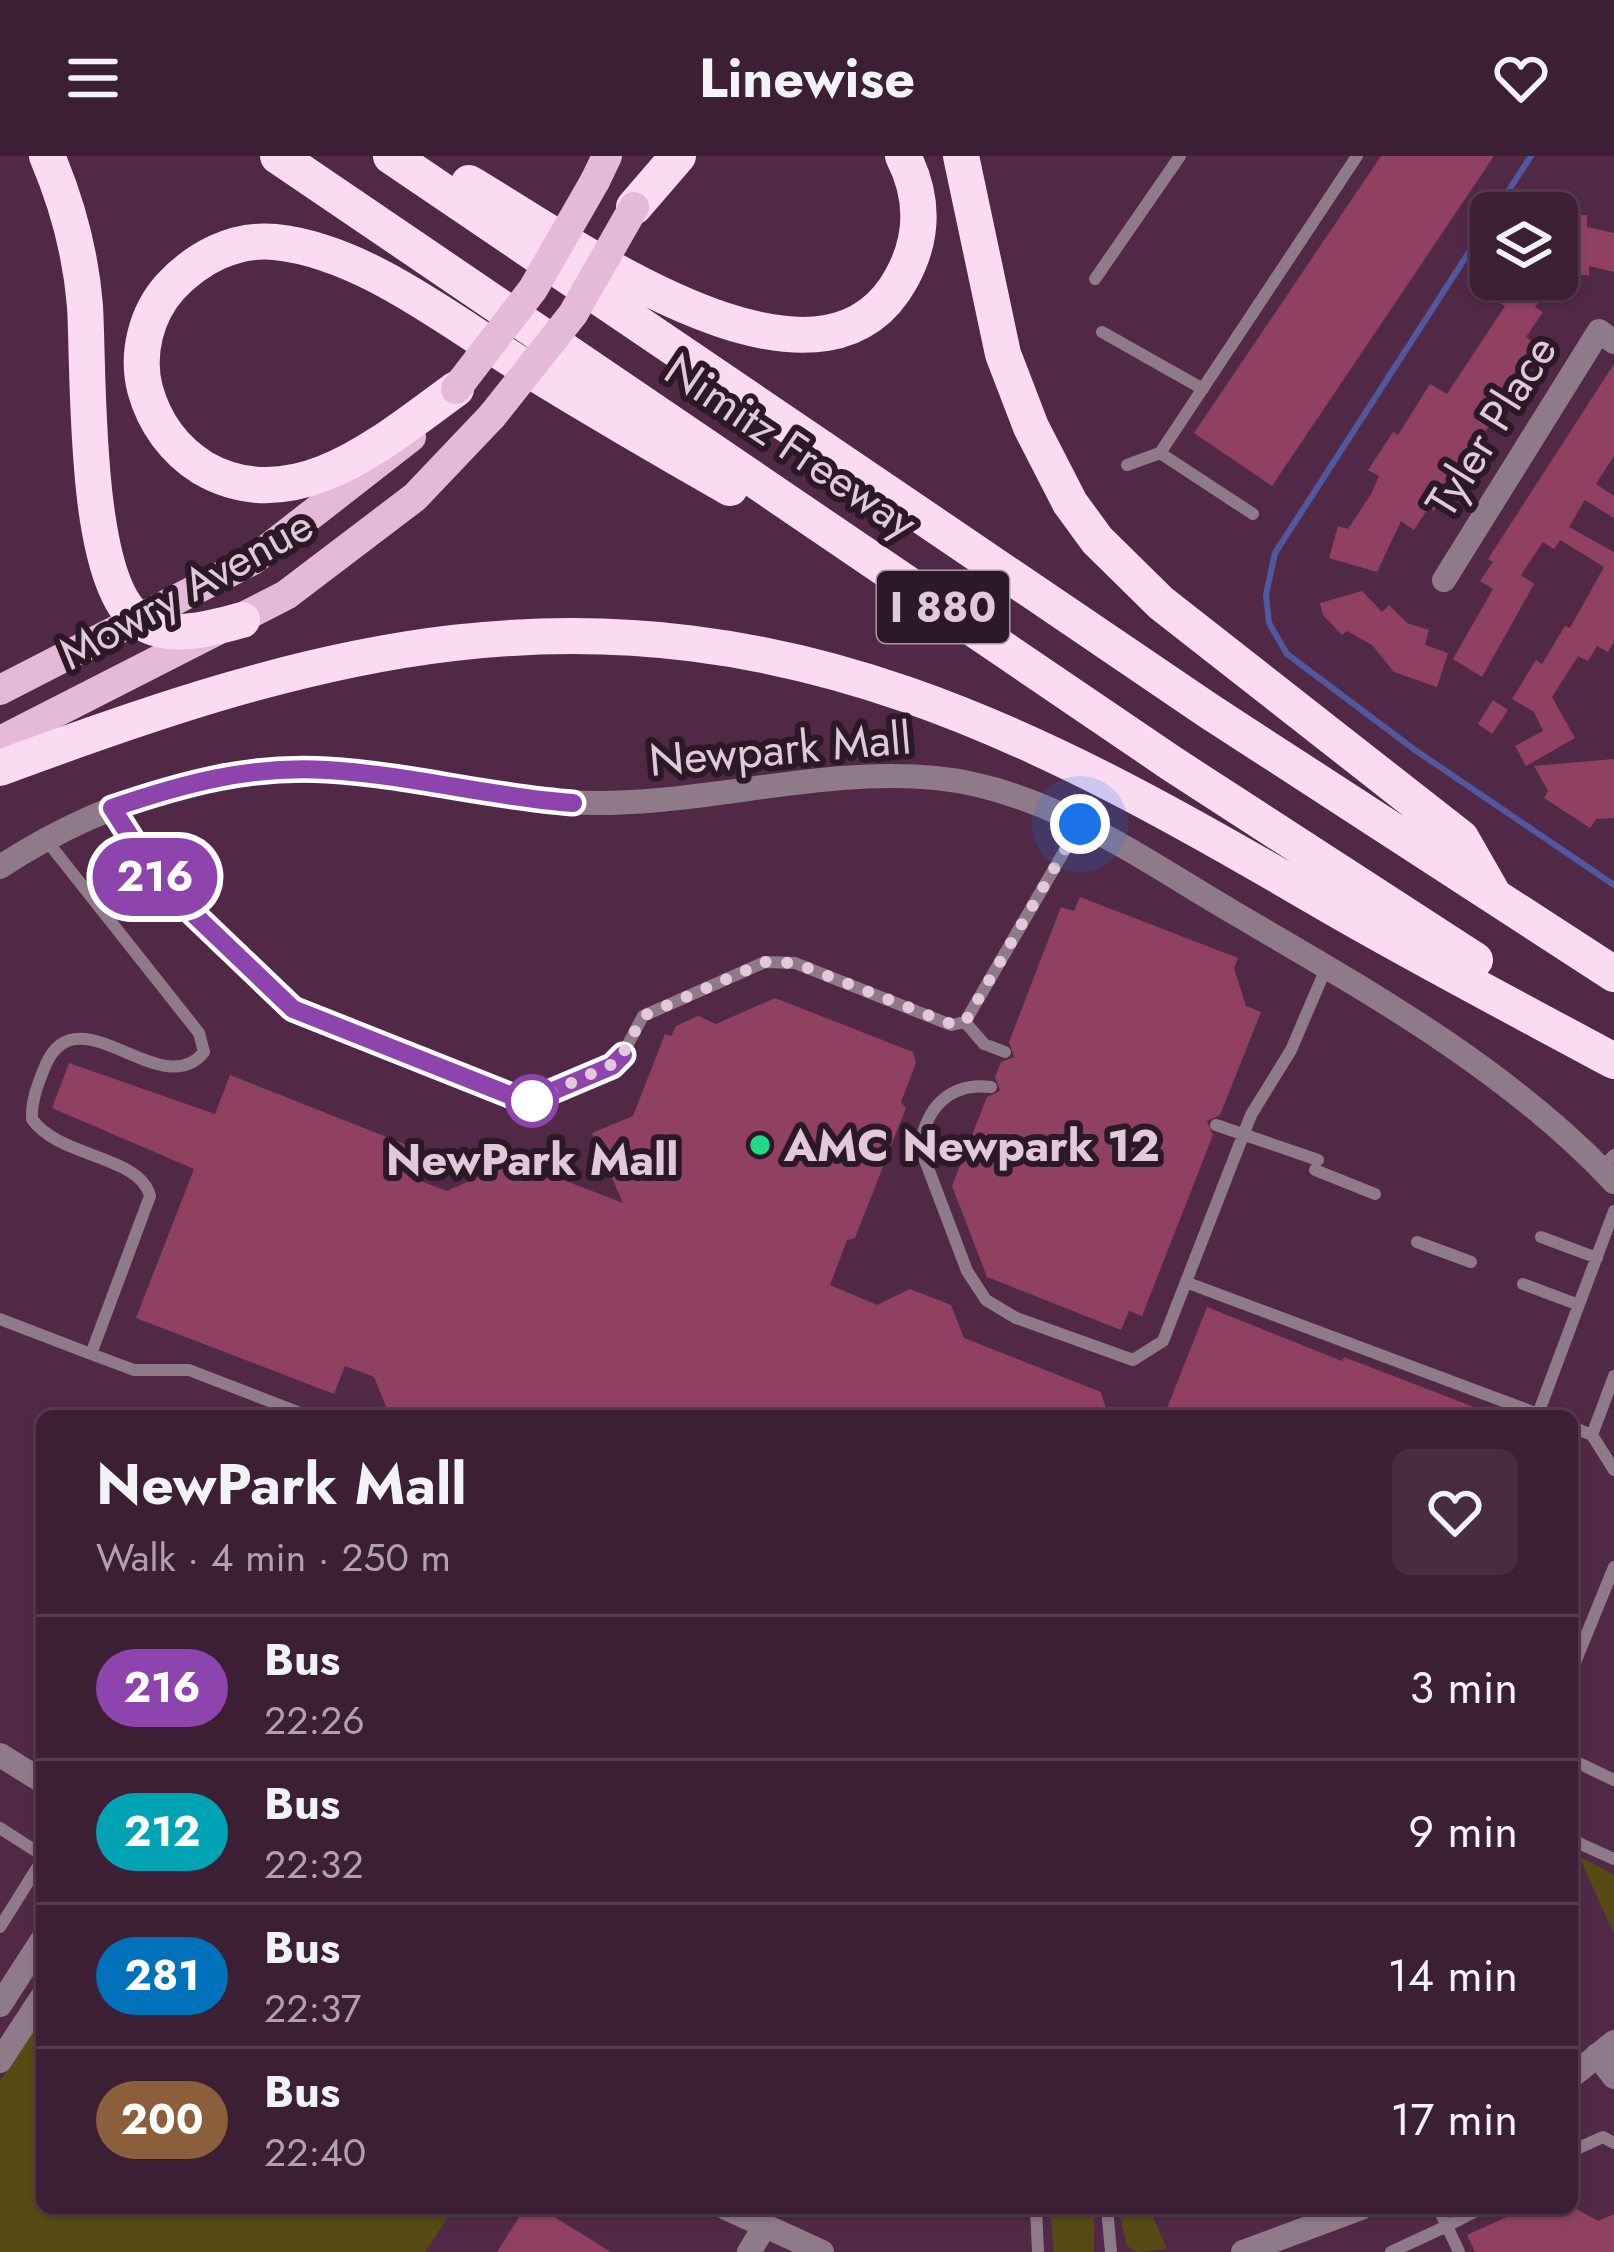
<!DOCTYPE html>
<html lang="en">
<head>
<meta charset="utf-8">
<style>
	:root { --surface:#3d1f35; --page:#482c41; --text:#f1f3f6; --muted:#ada2ad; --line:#563d50 }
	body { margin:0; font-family:Jost,sans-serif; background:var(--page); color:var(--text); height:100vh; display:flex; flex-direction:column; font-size:45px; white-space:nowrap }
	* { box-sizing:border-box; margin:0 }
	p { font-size:39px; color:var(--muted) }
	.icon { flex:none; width:66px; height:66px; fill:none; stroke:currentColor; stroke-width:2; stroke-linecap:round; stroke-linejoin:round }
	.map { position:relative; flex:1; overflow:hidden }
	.sheet { position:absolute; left:36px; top:1254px; width:1542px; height:804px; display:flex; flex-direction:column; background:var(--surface); border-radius:18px; box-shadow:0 3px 9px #0004,0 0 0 3px var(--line) }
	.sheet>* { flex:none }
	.badge { padding:0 24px; border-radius:39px; font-size:42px; line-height:78px }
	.buttons { position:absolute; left:1470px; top:36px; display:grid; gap:24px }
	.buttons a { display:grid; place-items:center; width:108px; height:108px; border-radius:18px; background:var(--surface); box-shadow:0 3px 9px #0004,0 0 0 3px var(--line); font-size:60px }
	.you { position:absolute; width:60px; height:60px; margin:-30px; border:9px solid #fff; border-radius:50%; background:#1a73e8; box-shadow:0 0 0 18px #1a73e833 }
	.map>.badge { position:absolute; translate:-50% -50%; box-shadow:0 0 0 6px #fff }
	.round { display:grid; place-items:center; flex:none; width:126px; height:126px; border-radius:18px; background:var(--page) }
	.head { display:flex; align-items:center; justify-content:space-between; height:204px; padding:0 60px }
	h1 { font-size:57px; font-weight:700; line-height:90px }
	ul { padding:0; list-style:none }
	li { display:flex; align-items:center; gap:36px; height:144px; padding:0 60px; border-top:3px solid var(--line) }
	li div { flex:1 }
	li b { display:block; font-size:45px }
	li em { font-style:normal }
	li .badge { min-width:132px; font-weight:700; text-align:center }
	header { display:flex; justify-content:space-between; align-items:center; height:156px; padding:0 60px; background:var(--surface); font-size:54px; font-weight:700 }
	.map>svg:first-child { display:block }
	.green { fill:#574b15 }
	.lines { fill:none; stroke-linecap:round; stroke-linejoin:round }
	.stream { stroke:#5058a0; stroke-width:6 }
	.building { fill:#904061 }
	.lane { stroke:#8f7a89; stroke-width:12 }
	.street { stroke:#8f7a89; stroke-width:24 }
	.primary { stroke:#e5bad9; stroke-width:30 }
	.highway { stroke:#fadbf1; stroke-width:36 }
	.primary-bridge { stroke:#e5bad9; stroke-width:30 }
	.line-casing { stroke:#fff; stroke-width:27 }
	.line { stroke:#8e44ad; stroke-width:18 }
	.walk { stroke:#e2c9da; stroke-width:12; stroke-dasharray:0 21.6 }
	.stop-dot { fill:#fff; stroke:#8e44ad; stroke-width:6 }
	.poi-dot { fill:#22d887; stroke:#2c1927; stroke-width:4.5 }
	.labels { text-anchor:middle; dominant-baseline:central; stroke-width:12; stroke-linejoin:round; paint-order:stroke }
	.shield { fill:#2c1927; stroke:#ab94a4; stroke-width:3 }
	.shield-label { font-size:42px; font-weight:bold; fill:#e2c9da }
	.street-label { font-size:45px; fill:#e2c9da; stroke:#2c1927 }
	.poi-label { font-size:45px; font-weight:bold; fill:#e2c9da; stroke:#2c1927; text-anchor:start }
	.stop-label { font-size:45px; font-weight:bold; fill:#e2c9da; stroke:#2c1927 }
</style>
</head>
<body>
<header><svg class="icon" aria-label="menu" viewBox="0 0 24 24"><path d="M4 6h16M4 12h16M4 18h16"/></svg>Linewise<svg class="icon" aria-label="heart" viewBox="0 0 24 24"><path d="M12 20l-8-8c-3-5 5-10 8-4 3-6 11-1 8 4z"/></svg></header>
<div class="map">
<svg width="1614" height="2096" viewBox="0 0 1614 2096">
	<rect width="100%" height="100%" fill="#512947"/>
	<!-- green -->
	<path class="green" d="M 1579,1700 L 1614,1719 L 1614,1778 Z
		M 42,1861 L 42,2052 L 433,2052 L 448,2061 L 425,2096 L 0,2096 L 0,1925 Z
		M 1050,2052 L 1094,2052 L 1094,2096 L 1054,2096 Z
		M 1118,2052 L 1149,2052 L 1167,2093 L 1137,2096 L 1127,2090 Z"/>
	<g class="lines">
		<!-- stream -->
		<path class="stream" d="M 1494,57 L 1531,0
			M 1491,62 L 1275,397 L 1266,439 L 1269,467 L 1287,498 L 1415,594 L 1614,729"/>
	</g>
	<!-- building -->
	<path class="building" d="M 1381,0 L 1494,0 L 1272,330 L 1194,277 Z
		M 1587,59 L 1587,71 L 1614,77 L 1614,116 L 1589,110 L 1589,119 L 1557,120 L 1557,60 Z
		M 1514,123 L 1554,123 L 1535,151 L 1543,156 L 1526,181 L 1540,190 L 1508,230 L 1513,233 L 1472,296 L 1468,294 L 1441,335 L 1446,337 L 1434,355 L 1429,351 L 1414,374 L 1401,365 L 1377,416 L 1329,402 L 1338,370 L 1348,373 L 1371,338 L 1379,320 L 1368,314 L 1393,276 L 1398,279 L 1430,228 L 1447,238 L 1505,150 L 1498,146 Z
		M 1614,208 L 1614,300 L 1596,328 L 1614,340 L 1614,362 L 1585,344 L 1569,371 L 1614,396 L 1614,486 L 1608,496 L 1597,490 L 1588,505 L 1578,500 L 1552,541 L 1575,582 L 1526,610 L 1515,590 L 1543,575 L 1534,556 L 1512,543 L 1536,504 L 1542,508 L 1565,470 L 1570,472 L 1604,411 L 1560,384 L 1554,393 L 1543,386 L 1521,419 L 1534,428 L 1482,521 L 1453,503 L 1493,433 L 1480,425 L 1493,406 L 1488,403 Z
		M 1362,435 L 1382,456 L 1389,449 L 1407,467 L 1429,474 L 1425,489 L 1448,497 L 1437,531 L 1394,516 L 1372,489 L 1347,475 L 1342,479 L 1323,459 L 1320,447 Z
		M 1493,544 L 1508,554 L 1492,578 L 1478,568 Z
		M 1614,603 L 1614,662 L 1596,663 L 1590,672 L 1544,642 L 1548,635 L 1534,610 Z
		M 1080,741 L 1238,802 L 1234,812 L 1246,850 L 1261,856 L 1220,959 L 1207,965 L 1213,979 L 1142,1160 L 1129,1155 L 1121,1174 L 987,1121 L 952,1030 L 987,941 L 1000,935 L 995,921 L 1001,906 L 1014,901 L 1009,886 L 1061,751 L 1074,755 Z
		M 775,842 L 913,896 L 916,907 L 901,946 L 906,952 L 855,1082 L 847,1084 L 830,1129 L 877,1149 L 910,1133 L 951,1149 L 964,1182 L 1101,1236 L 1108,1260 L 390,1260 L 374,1221 L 361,1216 L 345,1210 L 334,1238 L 136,1162 L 194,1013 L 52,952 L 69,907 L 215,958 L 230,919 L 427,997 L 418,1024 L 447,1035 L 514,1005 L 623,1047 L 592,977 L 633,960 L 665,878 L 671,880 L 676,870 L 698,860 L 716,868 Z
		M 1207,1151 L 1342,1205 L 1344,1201 L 1497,1260 L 1164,1260 Z
		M 525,2052 L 540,2052 L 611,2096 L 497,2096 Z
		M 1526,2052 L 1575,2052 L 1598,2065 L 1614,2058 L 1614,2096 L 1475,2096 L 1467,2079 Z"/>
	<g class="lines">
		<!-- lane -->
		<path class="lane" d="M 1095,123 L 1180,0
			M 1102,176 L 1203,233
			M 1160,297 L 1253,358
			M 1127,309 L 1160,297 L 1357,0
			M 112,654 L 158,724 L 293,853 L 527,946 L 619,905 L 643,860 L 765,806 L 795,807 L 951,869 L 965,866 L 1080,668
			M 965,866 L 984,888 L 1005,896
			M 991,931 C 949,926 926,952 920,991 L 967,1115 L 986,1144 L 1016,1162 L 1133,1204 L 1163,1185 L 1251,959 L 1291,894 L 1327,810
			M 1216,969 L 1318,1004
			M 1601,1012 L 1614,999
			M 1315,1014 L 1375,1038
			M 1541,1081 L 1597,1102
			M 1417,1086 L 1471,1106
			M 1188,1127 L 1538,1258 L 1614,1055
			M 1523,1128 L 1579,1149
			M 0,1163 L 91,1198 L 150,1040 C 140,999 59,1002 32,963 C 31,944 39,925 46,908 C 79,835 162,949 204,896 L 199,877 L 47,685
			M 91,1198 L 134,1214 L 189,1214 L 308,1260
			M 1572,1271 L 1592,1279 L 1614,1314
			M 1592,1279 L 1614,1220
			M 1572,1514 L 1614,1411
			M 1572,1604 L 1614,1624
			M 0,1672 L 42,1699
			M 1572,1684 L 1614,1703
			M 0,1771 L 42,1704
			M 1572,1995 L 1603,1981 L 1614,1987
			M 1036,2052 L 1038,2096
			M 1107,2052 L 1111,2096
			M 1391,2096 L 1447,2070 L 1438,2052
			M 1459,2096 L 1447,2070 L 1482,2052"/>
		<!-- street -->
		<path class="street" d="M 1444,424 L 1599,175 L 1614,186
			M 0,711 C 110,639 238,602 369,618 C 436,625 500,642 566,646 C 691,654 815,610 936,622 C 1046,633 1139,701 1231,755 C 1364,833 1507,912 1614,1026
			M 0,1599 L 42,1625
			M 0,1849 L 42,1784
			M 1597,1899 L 1614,1921
			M 0,1905 L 42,1841
			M 1572,1920 L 1614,1886
			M 726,2052 L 822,2096
			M 749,2096 L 763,2073
			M 1243,2096 L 1361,2052"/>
		<!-- primary -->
		<path class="primary" d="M 595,25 L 607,0
			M 0,534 L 253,404 L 411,281
			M 0,585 L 286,439 L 415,341 L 492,260"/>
		<!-- highway -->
		<path class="highway" d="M 47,0 C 67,47 81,100 85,150 C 89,218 83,418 136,462 C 165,486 210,473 242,464
			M 278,0 L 1171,607 L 1475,804
			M 391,0 L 1209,555 L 1614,818
			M 961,0 L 1003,198 L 1031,271 L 1070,347 L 1097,384 L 1161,447 L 1461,682 L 1493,738
			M 469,27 C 564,82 819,272 901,123 C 924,82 924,41 903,0
			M 634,51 L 678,0
			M 456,233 C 385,284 295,365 203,312 C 174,294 154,266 145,233 C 136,198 146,158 170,131 C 197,102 234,82 275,86 C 364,95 451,166 526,212 C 593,253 661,293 730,332
			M 0,612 C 145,558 298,505 453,487 C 792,448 1039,579 1320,744 C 1416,800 1516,852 1614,905"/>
		<!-- primary-bridge -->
		<path class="primary-bridge" d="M 456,233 L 533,133 L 595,25
			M 492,260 L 573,158 L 634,51"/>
	</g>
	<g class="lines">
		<!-- line casing -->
		<g class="line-casing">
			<path id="line" d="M 573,647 C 490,641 410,619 327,614 C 251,609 182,628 112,652 L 158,724 L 293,853 L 527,946 L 612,910 L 623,899"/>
		</g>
		<!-- line -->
		<use href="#line" class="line"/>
		<!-- walk -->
		<path class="walk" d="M 532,945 L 619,905 L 643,860 L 765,806 L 795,807 L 951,868 L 965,866 L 1080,668"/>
	</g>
	<!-- markers -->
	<circle class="stop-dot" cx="532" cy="945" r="24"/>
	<circle class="poi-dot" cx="760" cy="989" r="12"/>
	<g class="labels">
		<!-- shield labels -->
		<rect class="shield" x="877" y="415" width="132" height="72" rx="9"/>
		<g class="shield-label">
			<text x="943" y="451">I 880</text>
		</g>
		<!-- street labels -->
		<g class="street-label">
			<text transform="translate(1491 270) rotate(-58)">Tyler Place</text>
			<text transform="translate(791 290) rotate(34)">Nimitz Freeway</text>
			<text transform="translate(186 433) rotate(-29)">Mowry Avenue</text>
			<text transform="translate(780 593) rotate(-5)">Newpark Mall</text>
		</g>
		<!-- poi labels -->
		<g class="poi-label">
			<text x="784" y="989">AMC Newpark 12</text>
		</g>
		<!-- stop labels -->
		<g class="stop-label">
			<text x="532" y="1003">NewPark Mall</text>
		</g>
	</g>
</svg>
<div class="buttons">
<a><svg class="icon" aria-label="layers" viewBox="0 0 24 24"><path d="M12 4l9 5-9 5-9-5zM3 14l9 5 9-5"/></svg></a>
</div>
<div class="you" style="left:1080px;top:668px"></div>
<b class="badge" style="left:155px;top:721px;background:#8e44ad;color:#fff">216</b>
<section class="sheet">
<div class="head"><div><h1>NewPark Mall</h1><p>Walk · 4 min · 250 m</p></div><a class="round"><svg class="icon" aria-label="heart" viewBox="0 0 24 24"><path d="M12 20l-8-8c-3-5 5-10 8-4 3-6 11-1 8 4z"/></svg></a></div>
<ul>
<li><span class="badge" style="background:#8e44ad;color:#fff">216</span><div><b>Bus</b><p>22:26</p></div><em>3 min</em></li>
<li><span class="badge" style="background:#00a3b4;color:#fff">212</span><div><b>Bus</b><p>22:32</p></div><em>9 min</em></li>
<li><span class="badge" style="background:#0072bc;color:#fff">281</span><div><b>Bus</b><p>22:37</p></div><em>14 min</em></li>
<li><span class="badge" style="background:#8b5e3c;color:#fff">200</span><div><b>Bus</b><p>22:40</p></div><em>17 min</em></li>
</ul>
</section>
</div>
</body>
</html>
